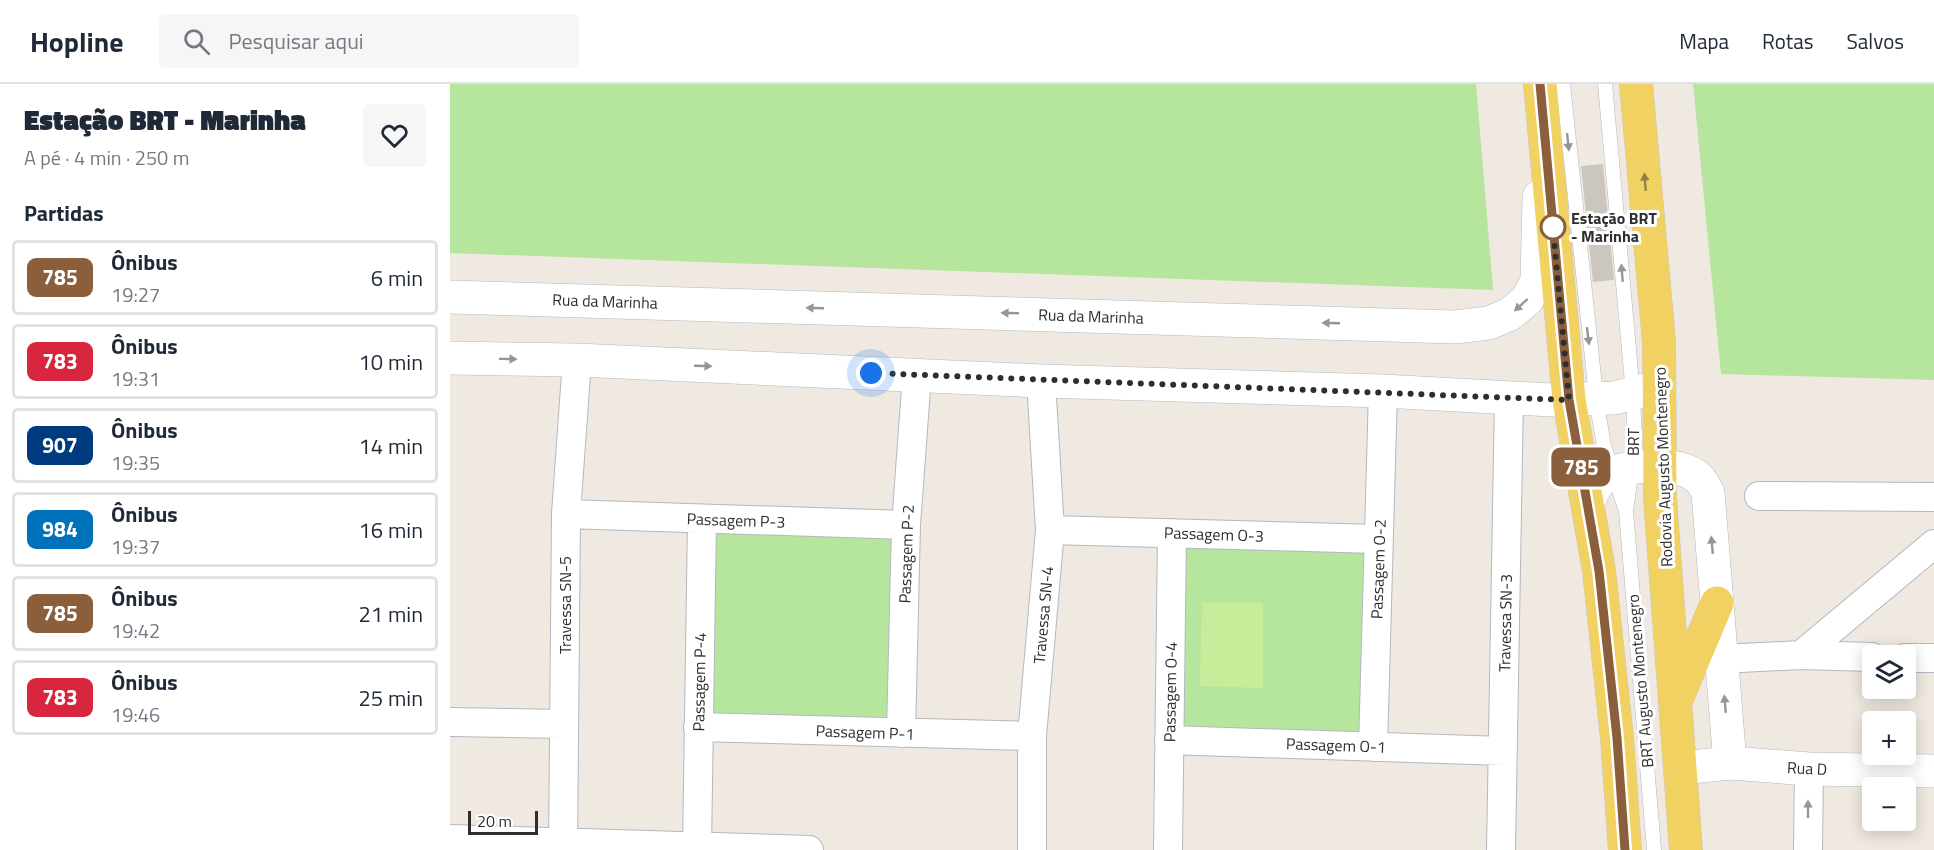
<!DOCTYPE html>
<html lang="pt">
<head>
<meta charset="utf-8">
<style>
	:root { --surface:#fff; --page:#f6f6f7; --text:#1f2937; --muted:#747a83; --line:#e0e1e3 }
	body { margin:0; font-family:"Titillium Web",sans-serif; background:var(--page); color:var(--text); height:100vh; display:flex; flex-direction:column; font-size:22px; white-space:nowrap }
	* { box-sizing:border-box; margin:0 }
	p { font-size:20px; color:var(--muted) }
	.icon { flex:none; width:33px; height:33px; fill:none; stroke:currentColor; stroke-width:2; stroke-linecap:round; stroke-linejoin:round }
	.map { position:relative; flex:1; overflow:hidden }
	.details { display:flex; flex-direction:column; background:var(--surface); width:450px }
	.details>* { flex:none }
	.badge { padding:0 12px; border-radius:9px; font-size:21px; line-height:39px }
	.controls { position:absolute; left:1412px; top:561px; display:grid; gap:12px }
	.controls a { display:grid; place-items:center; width:54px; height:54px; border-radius:6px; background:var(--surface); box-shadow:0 3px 15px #0003; font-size:30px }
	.scale { position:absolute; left:18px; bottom:15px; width:70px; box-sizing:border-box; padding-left:6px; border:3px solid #2e2e2e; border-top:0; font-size:16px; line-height:21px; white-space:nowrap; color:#2e2e2e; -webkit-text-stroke:4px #fff; paint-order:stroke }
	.you { position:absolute; width:30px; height:30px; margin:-15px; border:4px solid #fff; border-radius:50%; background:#1a73e8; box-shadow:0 0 0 9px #1a73e833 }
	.map>.badge { position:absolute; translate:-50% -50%; box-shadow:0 0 0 3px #fff }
	h2 { padding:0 24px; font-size:22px; line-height:54px }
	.round { display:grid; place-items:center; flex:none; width:63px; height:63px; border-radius:6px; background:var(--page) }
	.headline { display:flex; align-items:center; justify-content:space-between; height:102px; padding:0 24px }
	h1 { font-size:28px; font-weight:800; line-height:45px }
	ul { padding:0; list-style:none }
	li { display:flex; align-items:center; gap:18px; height:75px; margin:0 12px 9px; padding:0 12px; border:3px solid var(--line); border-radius:6px }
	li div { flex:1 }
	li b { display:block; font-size:22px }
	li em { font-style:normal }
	li .badge { min-width:66px; font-weight:700; text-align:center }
	header { display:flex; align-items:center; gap:36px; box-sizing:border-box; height:84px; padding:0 30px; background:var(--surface); border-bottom:2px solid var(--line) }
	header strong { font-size:28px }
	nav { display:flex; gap:33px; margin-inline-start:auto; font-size:21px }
	.search { width:420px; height:54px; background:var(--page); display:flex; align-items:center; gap:15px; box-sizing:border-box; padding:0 21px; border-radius:6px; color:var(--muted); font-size:22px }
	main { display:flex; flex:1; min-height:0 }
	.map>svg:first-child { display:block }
	.green { fill:#b6e59e }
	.pitch { fill:#c9ec9a }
	.building { fill:#cbc7bf }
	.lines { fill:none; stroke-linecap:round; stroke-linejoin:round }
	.service-casing { stroke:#b4b7c1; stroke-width:15 }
	.minor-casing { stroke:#b4b7c1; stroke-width:30 }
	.secondary-casing { stroke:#b4b7c1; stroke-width:34 }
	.primary-casing { stroke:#c9c9c9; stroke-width:34 }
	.service { stroke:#fff; stroke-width:14 }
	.minor { stroke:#fff; stroke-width:28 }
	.secondary { stroke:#fff; stroke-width:33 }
	.primary { stroke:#f2d163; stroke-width:33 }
	.oneway { fill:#969696 }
	.oneway2 { fill:#908048 }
	.line-casing { stroke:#fff; stroke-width:14 }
	.line { stroke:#8b5e3c; stroke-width:9 }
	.walk { stroke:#2e2e2e; stroke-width:6; stroke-dasharray:0 10.8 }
	.stop-dot { fill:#fff; stroke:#8b5e3c; stroke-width:3 }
	.labels { text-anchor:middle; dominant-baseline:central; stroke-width:6; stroke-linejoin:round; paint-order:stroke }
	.stop-label { font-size:16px; font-weight:bold; fill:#2e2e2e; stroke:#fff; text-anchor:start }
	.street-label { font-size:16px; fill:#2e2e2e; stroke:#fff }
</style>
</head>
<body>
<header>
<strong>Hopline</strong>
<div class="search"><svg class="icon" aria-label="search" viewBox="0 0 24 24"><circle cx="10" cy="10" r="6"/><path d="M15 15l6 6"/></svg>Pesquisar aqui</div>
<nav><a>Mapa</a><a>Rotas</a><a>Salvos</a></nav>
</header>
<main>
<section class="details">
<div class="headline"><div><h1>Estação BRT - Marinha</h1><p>A pé · 4 min · 250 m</p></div><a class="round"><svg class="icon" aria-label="heart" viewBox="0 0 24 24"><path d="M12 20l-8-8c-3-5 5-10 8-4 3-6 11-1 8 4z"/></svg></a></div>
<h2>Partidas</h2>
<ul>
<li><span class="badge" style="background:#8b5e3c;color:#fff">785</span><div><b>Ônibus</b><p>19:27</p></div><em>6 min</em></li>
<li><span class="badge" style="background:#d7263d;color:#fff">783</span><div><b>Ônibus</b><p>19:31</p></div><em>10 min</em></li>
<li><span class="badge" style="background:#003b80;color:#fff">907</span><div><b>Ônibus</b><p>19:35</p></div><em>14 min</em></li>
<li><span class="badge" style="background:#0072bc;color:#fff">984</span><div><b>Ônibus</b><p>19:37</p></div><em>16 min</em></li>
<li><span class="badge" style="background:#8b5e3c;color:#fff">785</span><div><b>Ônibus</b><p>19:42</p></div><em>21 min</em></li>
<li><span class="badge" style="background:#d7263d;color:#fff">783</span><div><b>Ônibus</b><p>19:46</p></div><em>25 min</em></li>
</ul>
</section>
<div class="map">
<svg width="1484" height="766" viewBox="0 0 1484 766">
	<rect width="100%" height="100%" fill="#efe9e1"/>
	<!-- green -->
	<path class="green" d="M 0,0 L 1026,0 L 1043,206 L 0,169 Z
		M 1243,0 L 1484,0 L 1484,296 L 1271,290 Z
		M 252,435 L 456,441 L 451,649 L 248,643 Z
		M 722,449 L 928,455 L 923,663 L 719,656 Z"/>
	<!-- pitch -->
	<path class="pitch" d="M 752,518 L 813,519 L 813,604 L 750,602 Z"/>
	<!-- building -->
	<path class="building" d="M 1153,80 L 1164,196 L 1143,198 L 1131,82 Z"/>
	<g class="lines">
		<!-- service casing -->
		<g class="service-casing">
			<path id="service" d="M 1113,0 L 1147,321 L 1154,362 L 1175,424
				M 1155,0 L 1183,310 L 1185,360 L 1176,427 L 1204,766"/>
		</g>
		<!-- minor casing -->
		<g class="minor-casing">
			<path id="minor" d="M 1309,412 L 1484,413
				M 116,430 L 456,441
				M 600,446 L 928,455
				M 1351,571 L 1484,460
				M 1455,574 L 1484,574
				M 1271,575 L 1351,571 L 1422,573
				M 0,638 L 114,640
				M 248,643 L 582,652
				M 451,649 L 456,441 L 467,291
				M 719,656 L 1053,667
				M 923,663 L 933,307
				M 0,755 L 359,766
				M 113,766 L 116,430 L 127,276
				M 247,766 L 252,435
				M 582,766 L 582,652 L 600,446 L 591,297
				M 718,766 L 722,449
				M 1051,766 L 1059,313
				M 1358,766 L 1359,685"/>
		</g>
		<!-- secondary casing -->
		<g class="secondary-casing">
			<path id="secondary" d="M 0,213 L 1005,243 L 1039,239 L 1060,230 L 1077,216 L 1087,197 L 1089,113
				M 0,274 L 127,276 L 591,297 L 933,307 L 1101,316 L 1164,314 L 1210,302
				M 1138,420 C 1141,411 1144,402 1152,395 C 1169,380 1224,378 1243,390 C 1251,395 1254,401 1258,409 L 1280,679
				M 1231,684 L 1280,679 L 1359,685 L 1484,687"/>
		</g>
		<!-- primary casing -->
		<g class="primary-casing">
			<path id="primary" d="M 1090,0 L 1119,316 L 1149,487 L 1167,654 L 1175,766
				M 1186,0 L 1209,258 L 1210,414 L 1236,766
				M 1227,614 L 1267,519"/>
		</g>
		<!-- service -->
		<use href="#service" class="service"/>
		<!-- minor -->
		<use href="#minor" class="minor"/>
		<!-- secondary -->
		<use href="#secondary" class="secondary"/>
		<!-- primary -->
		<use href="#primary" class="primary"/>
	</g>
	<!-- one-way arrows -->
	<defs><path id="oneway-solid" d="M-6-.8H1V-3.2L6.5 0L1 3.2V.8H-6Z" transform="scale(1.5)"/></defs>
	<g class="oneway">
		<use href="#oneway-solid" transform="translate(1118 58) rotate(84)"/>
		<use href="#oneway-solid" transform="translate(1172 189) rotate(-95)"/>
		<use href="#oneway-solid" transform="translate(1071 221) rotate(138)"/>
		<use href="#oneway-solid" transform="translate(365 224) rotate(-178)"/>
		<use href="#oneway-solid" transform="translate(560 229) rotate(-178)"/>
		<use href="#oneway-solid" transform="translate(881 239) rotate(-178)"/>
		<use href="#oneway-solid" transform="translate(1138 252) rotate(83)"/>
		<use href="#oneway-solid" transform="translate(58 275) rotate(1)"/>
		<use href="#oneway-solid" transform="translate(253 282) rotate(2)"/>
		<use href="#oneway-solid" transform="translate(1262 461) rotate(-95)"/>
		<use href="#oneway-solid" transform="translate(1275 620) rotate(-95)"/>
		<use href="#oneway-solid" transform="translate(1358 725) rotate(-90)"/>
	</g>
	<use class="oneway2" href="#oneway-solid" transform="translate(1195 98) rotate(-95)"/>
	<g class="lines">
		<!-- line casing -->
		<g class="line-casing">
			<path id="line" d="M 1090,0 L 1119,316 L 1149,487 L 1167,654 L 1175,766"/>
		</g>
		<!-- line -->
		<use href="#line" class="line"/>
		<!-- walk -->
		<path class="walk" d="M 421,289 L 1119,316 L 1102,134 L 1103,143"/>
	</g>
	<!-- markers -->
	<circle class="stop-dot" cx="1103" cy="143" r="12"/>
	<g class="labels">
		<!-- stop labels -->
		<g class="stop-label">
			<text x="1121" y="134">Estação BRT<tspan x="1121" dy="18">- Marinha</tspan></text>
		</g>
		<!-- street labels -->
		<g class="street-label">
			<text transform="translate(155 217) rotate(2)">Rua da Marinha</text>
			<text transform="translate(641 232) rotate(2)">Rua da Marinha</text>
			<text transform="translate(1183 358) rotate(-89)">BRT</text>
			<text transform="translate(1213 383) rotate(-92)">Rodovia Augusto Montenegro</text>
			<text transform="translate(286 436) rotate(2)">Passagem P-3</text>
			<text transform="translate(764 450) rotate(2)">Passagem O-3</text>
			<text transform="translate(456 470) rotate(-88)">Passagem P-2</text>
			<text transform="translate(928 485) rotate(-88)">Passagem O-2</text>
			<text transform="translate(115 521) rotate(-90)">Travessa SN-5</text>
			<text transform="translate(593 531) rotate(-85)">Travessa SN-4</text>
			<text transform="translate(1055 539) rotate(-89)">Travessa SN-3</text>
			<text transform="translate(1190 597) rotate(-95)">BRT Augusto Montenegro</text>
			<text transform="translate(249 598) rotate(-89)">Passagem P-4</text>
			<text transform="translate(720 608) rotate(-89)">Passagem O-4</text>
			<text transform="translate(415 648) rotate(2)">Passagem P-1</text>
			<text transform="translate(886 661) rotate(2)">Passagem O-1</text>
			<text transform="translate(1357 684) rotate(3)">Rua D</text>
		</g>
	</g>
</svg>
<div class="controls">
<a><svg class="icon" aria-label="layers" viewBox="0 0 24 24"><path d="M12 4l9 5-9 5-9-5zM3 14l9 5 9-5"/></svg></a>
<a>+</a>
<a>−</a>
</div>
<div class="scale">20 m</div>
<div class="you" style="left:421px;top:289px"></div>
<b class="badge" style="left:1131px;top:383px;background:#8b5e3c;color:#fff">785</b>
</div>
</main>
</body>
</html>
